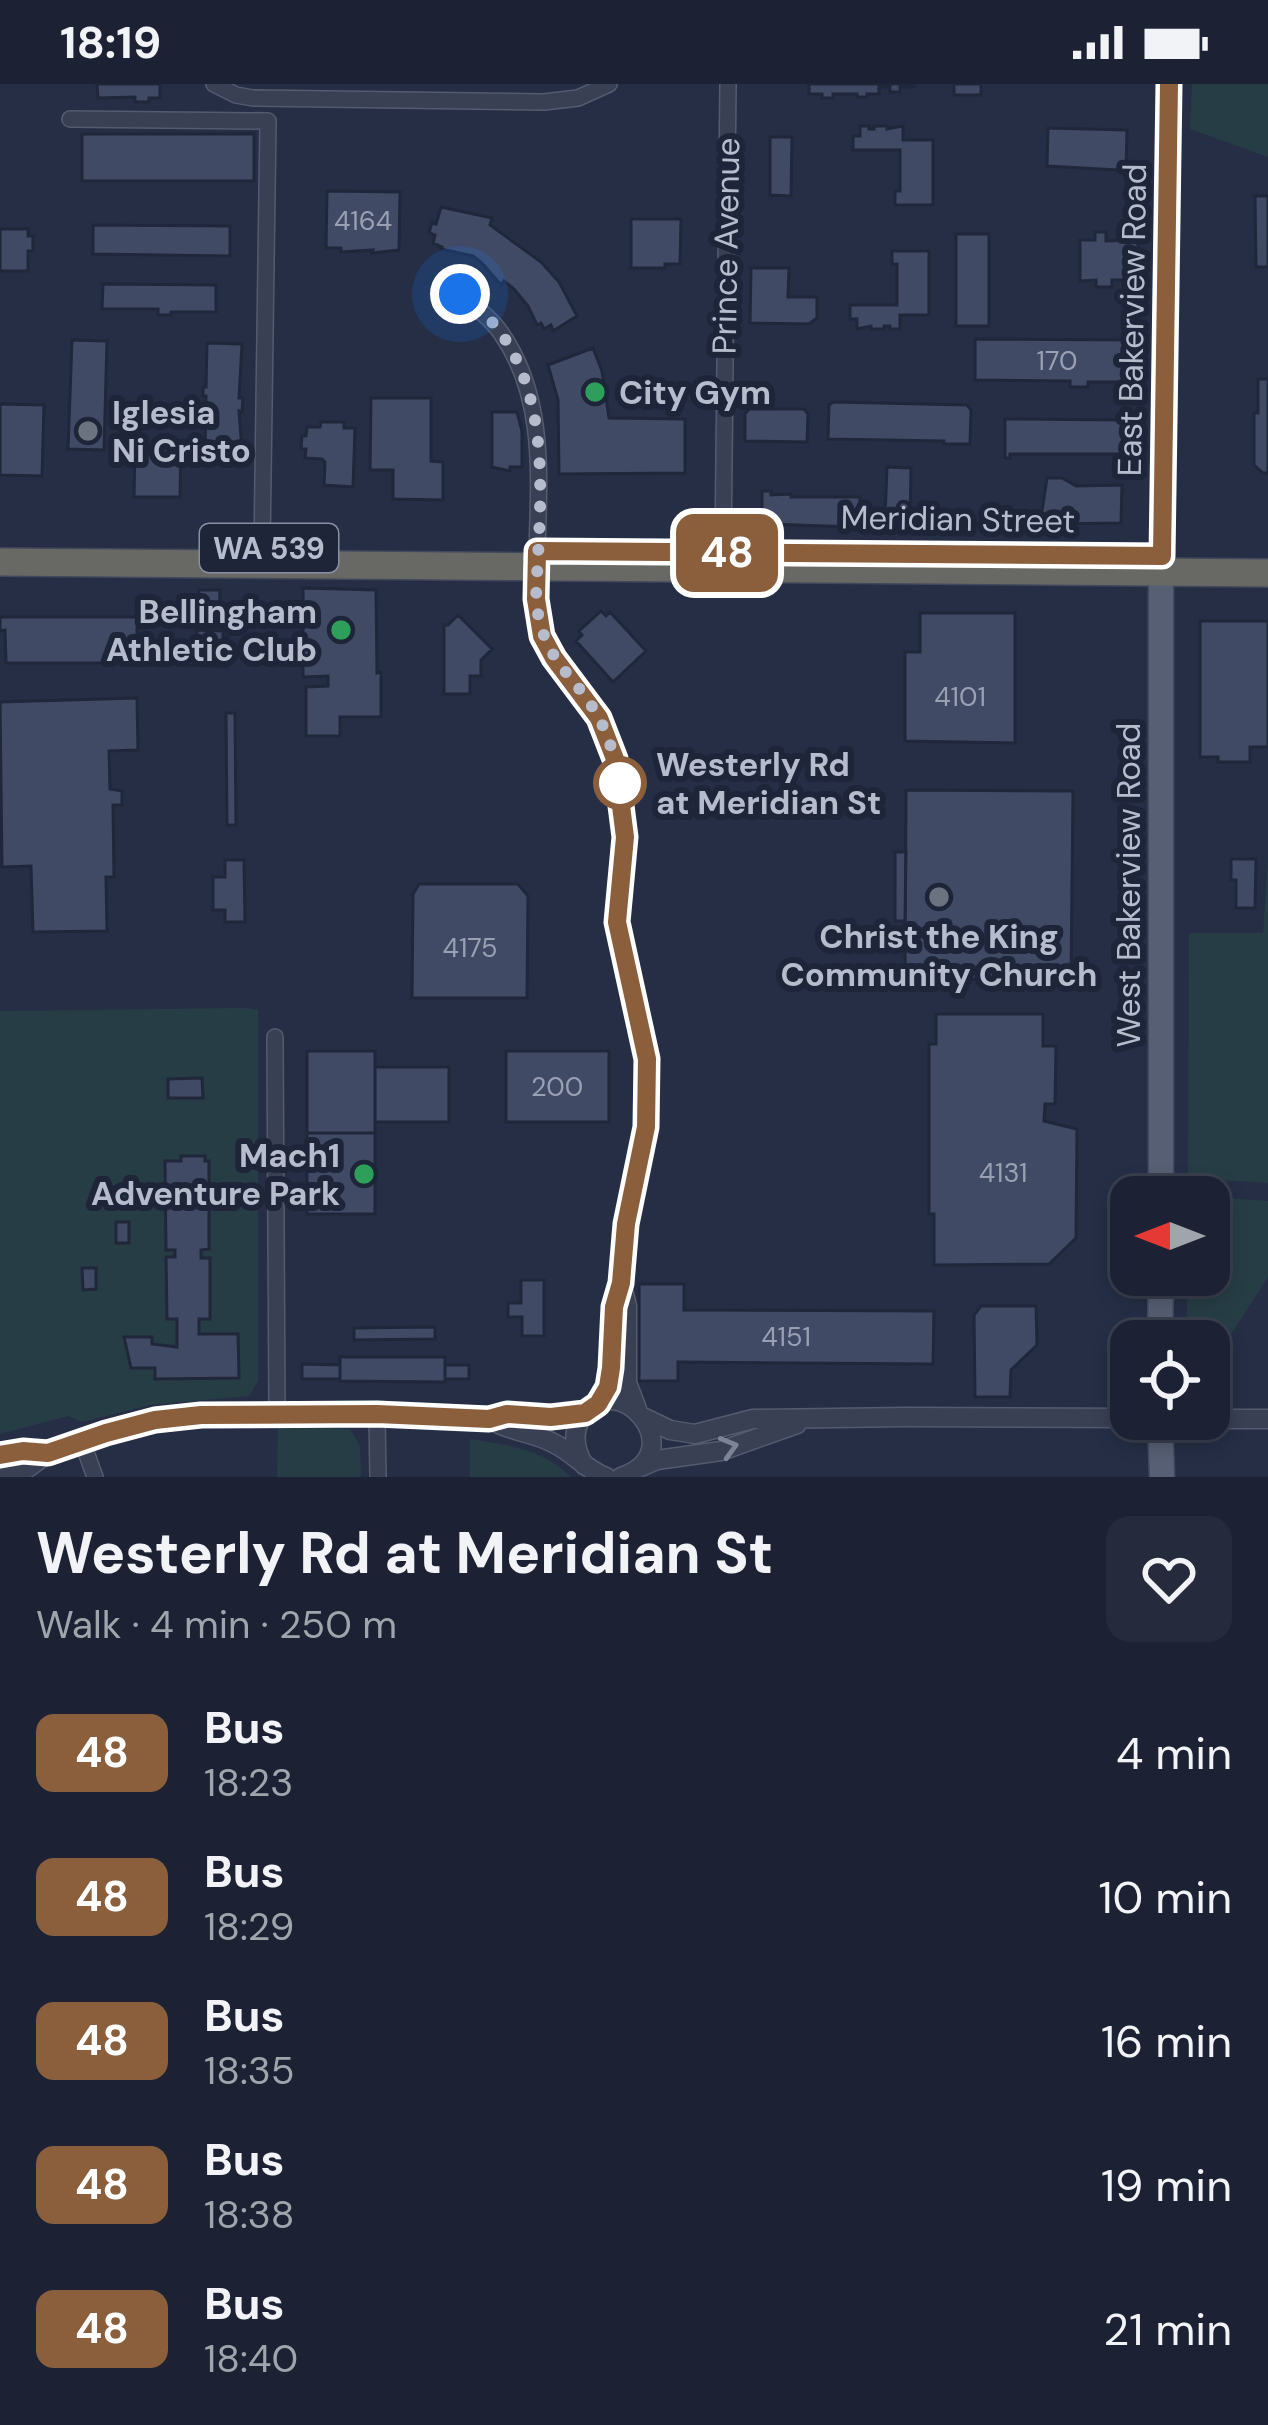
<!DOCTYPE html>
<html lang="en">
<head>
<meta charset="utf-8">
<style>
	:root { --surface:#1c2234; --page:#252a3c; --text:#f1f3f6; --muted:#a0a4ac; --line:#3a3f4f }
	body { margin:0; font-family:"DM Sans",sans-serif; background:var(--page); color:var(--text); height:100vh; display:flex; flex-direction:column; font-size:45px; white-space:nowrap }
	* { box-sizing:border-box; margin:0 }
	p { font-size:39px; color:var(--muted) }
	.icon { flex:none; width:66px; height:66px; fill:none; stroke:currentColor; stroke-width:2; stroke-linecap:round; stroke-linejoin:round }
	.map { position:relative; height:1393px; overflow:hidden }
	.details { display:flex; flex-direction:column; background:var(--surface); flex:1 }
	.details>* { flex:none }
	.badge { padding:0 24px; border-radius:18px; font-size:42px; line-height:78px }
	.needle { width:78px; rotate:270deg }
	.fabs { position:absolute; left:1110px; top:1092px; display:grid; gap:24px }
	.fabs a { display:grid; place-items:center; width:120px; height:120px; border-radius:24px; background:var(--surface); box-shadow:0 6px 18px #0003,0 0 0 3px var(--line); font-size:60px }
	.you { position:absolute; width:60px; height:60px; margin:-30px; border:9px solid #fff; border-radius:50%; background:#1a73e8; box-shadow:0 0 0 18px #1a73e833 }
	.map>.badge { position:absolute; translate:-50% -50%; box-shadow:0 0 0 6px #fff }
	.round { display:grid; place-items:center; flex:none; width:126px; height:126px; border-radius:24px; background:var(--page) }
	.headline { display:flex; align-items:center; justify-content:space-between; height:204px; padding:0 36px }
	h1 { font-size:57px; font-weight:700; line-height:90px }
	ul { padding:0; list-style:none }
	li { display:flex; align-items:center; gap:36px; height:144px; padding:0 36px }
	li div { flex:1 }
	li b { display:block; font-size:45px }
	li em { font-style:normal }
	li .badge { min-width:132px; font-weight:700; text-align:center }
	.status { display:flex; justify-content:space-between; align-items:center; height:84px; padding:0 60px; background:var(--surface); direction:ltr }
	.status svg { height:33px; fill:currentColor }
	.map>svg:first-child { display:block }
	.green { fill:#273d45 }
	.building { fill:#414a65; stroke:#20273b; stroke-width:3 }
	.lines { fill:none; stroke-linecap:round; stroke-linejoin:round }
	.minor-casing { stroke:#555b6e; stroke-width:18 }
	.tertiary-casing { stroke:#555b6e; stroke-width:21 }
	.secondary-casing { stroke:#555b6e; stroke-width:24 }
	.primary-casing { stroke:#43495d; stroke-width:27 }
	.trunk-casing { stroke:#41485b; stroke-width:30 }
	.minor { stroke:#394054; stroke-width:15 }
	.tertiary { stroke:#394054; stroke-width:18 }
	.secondary { stroke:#474e67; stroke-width:21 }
	.primary { stroke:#575f74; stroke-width:24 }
	.trunk { stroke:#686865; stroke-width:27 }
	.oneway { stroke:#7e8497 }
	.line-casing { stroke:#fff; stroke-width:27 }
	.line { stroke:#8b5e3c; stroke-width:18 }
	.walk { stroke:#b7bccd; stroke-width:12; stroke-dasharray:0 21.6 }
	.leisure-dot { fill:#2e9e5b; stroke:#1e2539; stroke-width:4.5 }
	.worship-dot { fill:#6b7280; stroke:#1e2539; stroke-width:4.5 }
	.stop-dot { fill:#fff; stroke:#8b5e3c; stroke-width:6 }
	.labels { text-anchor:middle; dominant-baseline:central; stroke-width:12; stroke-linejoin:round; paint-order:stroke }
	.number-label { font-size:27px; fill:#9aa0b3 }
	.shield { fill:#1e2539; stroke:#898fa1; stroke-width:3 }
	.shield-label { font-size:30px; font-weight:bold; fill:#b7bccd }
	.street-label { font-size:33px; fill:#b7bccd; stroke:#1e2539 }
	.poi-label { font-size:33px; font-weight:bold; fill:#b7bccd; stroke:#1e2539; text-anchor:start }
	.stop-label { font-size:33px; font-weight:bold; fill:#b7bccd; stroke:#1e2539; text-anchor:start }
</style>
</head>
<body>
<div class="status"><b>18:19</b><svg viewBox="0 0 49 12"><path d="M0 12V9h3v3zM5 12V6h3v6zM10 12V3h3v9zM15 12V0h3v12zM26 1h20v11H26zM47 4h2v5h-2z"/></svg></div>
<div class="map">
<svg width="1268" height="1393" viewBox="0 0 1268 1393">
	<rect width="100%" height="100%" fill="#252e45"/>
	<!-- green -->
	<path class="green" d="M 1192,0 L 1268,0 L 1268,73 L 1190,45 Z
		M 1268,774 L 1268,1099 L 1202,1095 L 1188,1090 L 1189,849 L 1263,849 Z
		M 246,924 L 258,926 L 258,1297 L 249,1312 L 150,1321 L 82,1338 L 68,1332 L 0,1350 L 0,927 Z
		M 1202,1112 L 1268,1117 L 1268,1193 L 1230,1252 L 1209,1257 L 1187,1257 L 1187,1191 L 1209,1191 L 1209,1113 L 1199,1113 Z
		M 278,1342 L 350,1345 L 360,1362 L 361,1393 L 277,1393 Z
		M 470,1355 C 508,1361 543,1365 571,1393 L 470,1393 Z"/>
	<!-- building -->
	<path class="building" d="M 97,0 L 160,0 L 160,14 L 149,14 L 149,18 L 135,18 L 135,13 L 98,14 Z
		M 809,0 L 914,0 L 914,3 L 900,3 L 900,8 L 890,8 L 890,3 L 879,3 L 879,10 L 867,10 L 867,13 L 857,13 L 857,10 L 833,10 L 833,14 L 822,14 L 822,10 L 809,10 Z
		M 954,0 L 981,0 L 981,11 L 954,11 Z
		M 860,42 L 869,42 L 869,45 L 874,45 L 874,42 L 887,42 L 887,45 L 903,42 L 903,56 L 933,56 L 933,121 L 895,121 L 895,107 L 900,107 L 900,66 L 853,66 L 853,52 L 860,52 Z
		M 1048,44 L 1127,46 L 1126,84 L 1118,84 L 1118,86 L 1047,82 Z
		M 82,50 L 254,50 L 254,97 L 82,97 Z
		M 770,53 L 792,53 L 791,112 L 770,111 Z
		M 327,107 L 400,108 L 399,166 L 372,169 L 373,166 L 341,168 L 341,164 L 326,164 Z
		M 1255,112 L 1268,112 L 1268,183 L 1256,183 Z
		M 441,123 L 492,134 L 490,141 L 541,178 L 559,198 L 577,232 L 553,247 L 551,241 L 544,245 L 541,239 L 537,241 L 528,222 L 514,205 L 504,197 L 501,201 L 482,179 L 473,172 L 441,165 L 442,163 L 433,159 L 435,151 L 429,149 L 432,138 L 436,140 Z
		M 631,135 L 681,135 L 680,180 L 665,180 L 665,184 L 631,184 Z
		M 93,141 L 230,142 L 230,172 L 93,170 Z
		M 0,145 L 28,145 L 28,152 L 33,152 L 33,167 L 28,167 L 28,187 L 0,187 Z
		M 1095,148 L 1106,148 L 1106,157 L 1138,156 L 1138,196 L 1112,196 L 1112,203 L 1096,203 L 1096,196 L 1080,197 L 1080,156 L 1095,156 Z
		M 956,150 L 989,150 L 989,242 L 956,242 Z
		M 892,167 L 929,167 L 929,231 L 900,231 L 900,245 L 890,245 L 890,242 L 884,242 L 884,245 L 871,245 L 871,242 L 857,245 L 857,235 L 850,235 L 850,221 L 897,221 L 897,180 L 892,180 Z
		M 751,184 L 789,184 L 788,213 L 817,213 L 817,234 L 809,240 L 750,239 Z
		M 103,200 L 216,201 L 216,228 L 171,228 L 171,231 L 158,231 L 158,225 L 102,225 Z
		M 975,255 L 1138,256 L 1138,298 L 1088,298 L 1088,303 L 1070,303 L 1070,297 L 975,296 Z
		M 72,256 L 107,257 L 104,366 L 68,365 Z
		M 207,259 L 242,260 L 239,314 L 243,314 L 242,328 L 239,327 L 242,367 L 205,367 L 206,312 L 203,312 L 203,303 L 206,303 Z
		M 593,264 L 602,287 L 609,334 L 685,335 L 685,389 L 559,390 L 558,316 L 548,281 Z
		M 1258,295 L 1268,295 L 1268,389 L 1263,389 L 1254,381 L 1254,329 L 1258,329 Z
		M 371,314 L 431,314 L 431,377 L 443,378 L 443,416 L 393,415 L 393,386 L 370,386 Z
		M 833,318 L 967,321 L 971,326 L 970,360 L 944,360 L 944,357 L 828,355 L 829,321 Z
		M 0,320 L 44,321 L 42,392 L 0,391 Z
		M 749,325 L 804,325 L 808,330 L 807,358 L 745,357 L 745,330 Z
		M 492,328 L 517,328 L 522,347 L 522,383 L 510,383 L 510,387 L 492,383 Z
		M 1005,335 L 1127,336 L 1127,351 L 1123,351 L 1123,370 L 1010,370 L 1010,374 L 1005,374 Z
		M 321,338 L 344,338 L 344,344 L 355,344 L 353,403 L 324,401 L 325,378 L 322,375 L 305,374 L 306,365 L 301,365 L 302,352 L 306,352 L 307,343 L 320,343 Z
		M 135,364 L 181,364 L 180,413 L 134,413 Z
		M 887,383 L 911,384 L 910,435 L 885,434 Z
		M 1047,394 L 1062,394 L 1076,402 L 1122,401 L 1121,439 L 1040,440 Z
		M 762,407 L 771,407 L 771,411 L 791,410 L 791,413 L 860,413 L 860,429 L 853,443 L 770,440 L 762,425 Z
		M 303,504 L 376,506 L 377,589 L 381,588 L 381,633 L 340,633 L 340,652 L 306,652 L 306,603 L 328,602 L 328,592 L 303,593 Z
		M 199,506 L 220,506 L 219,539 L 198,539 Z
		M 601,527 L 606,532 L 610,528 L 646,567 L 613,598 L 576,557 L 582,551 L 579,547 Z
		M 920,529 L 1015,529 L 1015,659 L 905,657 L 905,568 L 920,568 Z
		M 458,531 L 492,565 L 481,576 L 481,592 L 470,592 L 470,610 L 444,610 L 444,541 L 448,541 Z
		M 0,533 L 144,533 L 144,544 L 137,544 L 137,579 L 6,579 L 5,546 L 0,547 Z
		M 1200,537 L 1268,537 L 1268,663 L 1250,663 L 1250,678 L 1218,678 L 1218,673 L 1200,673 Z
		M 197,546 L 223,547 L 223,553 L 228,553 L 227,583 L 189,581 L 191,555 L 197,555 Z
		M 137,614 L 138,666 L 109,667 L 110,705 L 122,707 L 122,721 L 113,721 L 114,793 L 106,793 L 107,847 L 33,848 L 31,782 L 2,783 L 0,618 Z
		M 226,629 L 235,629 L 236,741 L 227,741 Z
		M 906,706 L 1073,707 L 1071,896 L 905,895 Z
		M 895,768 L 906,768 L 905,837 L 895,837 Z
		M 1231,775 L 1256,775 L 1255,824 L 1236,824 L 1236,796 L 1231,796 Z
		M 225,776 L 244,776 L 245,838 L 225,838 L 225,826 L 213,826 L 213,793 L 225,793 Z
		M 419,800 L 518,800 L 528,812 L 527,914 L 412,914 L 413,810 Z
		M 936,930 L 1043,930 L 1043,962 L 1056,962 L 1055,1020 L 1045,1020 L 1044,1037 L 1077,1045 L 1076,1154 L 1049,1180 L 934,1181 L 934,1130 L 929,1130 L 929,960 L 936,960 Z
		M 307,967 L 375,967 L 375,1049 L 307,1049 Z
		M 506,967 L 609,967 L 609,1038 L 506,1038 Z
		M 375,983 L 449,983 L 449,1038 L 375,1038 Z
		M 202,994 L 203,1014 L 168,1014 L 168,995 Z
		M 307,1049 L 375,1049 L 375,1130 L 307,1130 Z
		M 181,1072 L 205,1072 L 205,1077 L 209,1077 L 209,1165 L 201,1166 L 201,1174 L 210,1174 L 210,1235 L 199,1235 L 199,1250 L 238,1250 L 239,1294 L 155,1295 L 155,1284 L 131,1284 L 124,1253 L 152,1253 L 152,1260 L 177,1263 L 177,1235 L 167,1235 L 166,1173 L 175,1173 L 175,1166 L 166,1166 L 165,1077 L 181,1077 Z
		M 116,1138 L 129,1138 L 129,1159 L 116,1159 Z
		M 82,1184 L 96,1184 L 96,1205 L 83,1206 Z
		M 521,1196 L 544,1196 L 544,1252 L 522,1252 L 522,1233 L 508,1233 L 508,1219 L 521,1219 Z
		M 639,1200 L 684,1200 L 684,1226 L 934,1227 L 933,1280 L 678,1278 L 678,1297 L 639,1297 Z
		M 981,1222 L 1036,1222 L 1037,1261 L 1011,1286 L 1010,1313 L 975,1313 L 974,1231 Z
		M 435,1243 L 435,1255 L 354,1256 L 354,1244 Z
		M 340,1273 L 445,1273 L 445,1298 L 340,1297 Z
		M 302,1280 L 340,1281 L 340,1295 L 302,1295 Z
		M 445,1281 L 469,1281 L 469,1295 L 445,1295 Z"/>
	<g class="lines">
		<!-- minor casing -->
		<g class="minor-casing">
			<path id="minor" d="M 214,0 L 236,11 L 253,14 L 544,18 L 578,14 L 609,0
				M 70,35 L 268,37 L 262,464
				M 460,210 C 474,222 491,234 501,249 C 546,313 539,393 537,467
				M 723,468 L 728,0
				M 275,953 L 277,1329
				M 377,1330 L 378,1393
				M 82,1357 L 95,1393"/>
		</g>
		<!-- tertiary casing -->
		<g class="tertiary-casing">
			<path id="tertiary" d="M 537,467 L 536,515 L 542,552 L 554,574 L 599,634 L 615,675 L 624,727 L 625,753 L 617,838 L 641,940 L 649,997 L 646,1043 L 626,1140 L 621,1181 L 621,1199 L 627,1222 L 627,1299 L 637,1325
				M 599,1320 C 618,1282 608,1239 621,1199
				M 645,1334 L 670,1346 L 695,1350 L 753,1335 L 907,1333 L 1131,1334
				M 489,1335 C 510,1348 534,1348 555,1360 C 574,1369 586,1386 606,1393
				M 1209,1335 L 1268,1335
				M 0,1371 L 23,1367 L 48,1369
				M 584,1381 C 575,1366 572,1351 580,1336 C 614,1276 696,1368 621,1393
				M 641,1383 L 657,1376 L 721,1367 L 797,1340
				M 0,1391 L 25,1386 L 48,1369 L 106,1349 L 155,1336 L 201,1331 L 377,1330 L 489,1335 L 507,1331 L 545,1333 L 585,1329"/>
		</g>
		<!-- secondary casing -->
		<g class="secondary-casing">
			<path id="secondary" d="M 1161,472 L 1169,0"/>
		</g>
		<!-- primary casing -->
		<g class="primary-casing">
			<path id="primary" d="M 1161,1113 L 1161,472
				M 1160,1257 L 1161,1191
				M 1160,1335 L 1162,1393"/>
		</g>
		<!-- trunk casing -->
		<g class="trunk-casing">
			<path id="trunk" d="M 0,478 L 1268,489"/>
		</g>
		<!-- minor -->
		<use href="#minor" class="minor"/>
		<!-- tertiary -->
		<use href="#tertiary" class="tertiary"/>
		<!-- secondary -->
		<use href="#secondary" class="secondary"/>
		<!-- primary -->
		<use href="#primary" class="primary"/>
		<!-- trunk -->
		<use href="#trunk" class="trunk"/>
	</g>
	<!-- one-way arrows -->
	<defs><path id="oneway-chevron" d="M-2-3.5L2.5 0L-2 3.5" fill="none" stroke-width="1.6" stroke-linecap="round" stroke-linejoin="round" transform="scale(3)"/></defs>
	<use class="oneway" href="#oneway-chevron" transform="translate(729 1363) rotate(-16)"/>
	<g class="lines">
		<!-- line casing -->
		<g class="line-casing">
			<path id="line" d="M 0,1371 L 23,1367 L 48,1369 L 106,1349 L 155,1336 L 201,1331 L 377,1330 L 489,1335 L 507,1330 L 551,1333 L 585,1329 L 598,1320 L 608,1303 L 611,1284 L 614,1223 L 621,1199 L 626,1140 L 646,1043 L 647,975 L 617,838 L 625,753 L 615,675 L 599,634 L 554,574 L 542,552 L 536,515 L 537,467 L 1162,472 L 1169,0"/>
		</g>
		<!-- line -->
		<use href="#line" class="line"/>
		<!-- walk -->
		<path class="walk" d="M 460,210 C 474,222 491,234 501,249 C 554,325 539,428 536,515 C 542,579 575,588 601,638 C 611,658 616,680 620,701 L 620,699"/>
	</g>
	<!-- markers -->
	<g class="leisure-dot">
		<circle cx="595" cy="308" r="12"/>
		<circle cx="341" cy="546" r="12"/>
		<circle cx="364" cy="1090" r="12"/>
	</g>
	<g class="worship-dot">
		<circle cx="88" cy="347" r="12"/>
		<circle cx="939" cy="813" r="12"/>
	</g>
	<circle class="stop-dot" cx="620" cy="699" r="24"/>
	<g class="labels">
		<!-- number labels -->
		<g class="number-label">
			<text x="363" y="136">4164</text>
			<text x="1057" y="276">170</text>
			<text x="960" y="612">4101</text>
			<text x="470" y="863">4175</text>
			<text x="557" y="1002">200</text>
			<text x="1003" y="1088">4131</text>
			<text x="786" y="1252">4151</text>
		</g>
		<!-- shield labels -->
		<rect class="shield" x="200" y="440" width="138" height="48" rx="9"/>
		<g class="shield-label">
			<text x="269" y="464">WA 539</text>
		</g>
		<!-- street labels -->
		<g class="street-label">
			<text transform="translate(726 162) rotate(-89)">Prince Avenue</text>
			<text transform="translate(1132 236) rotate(-89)">East Bakerview Road</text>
			<text transform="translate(958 435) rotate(1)">Meridian Street</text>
			<text transform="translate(1128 801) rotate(-90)">West Bakerview Road</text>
		</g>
		<!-- poi labels -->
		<g class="poi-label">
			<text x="619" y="308">City Gym</text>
			<text x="112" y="328">Iglesia<tspan x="112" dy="38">Ni Cristo</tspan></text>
			<text x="317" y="527" text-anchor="end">Bellingham<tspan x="317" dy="38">Athletic Club</tspan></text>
			<text x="939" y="852" text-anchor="middle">Christ the King<tspan x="939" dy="38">Community Church</tspan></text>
			<text x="340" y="1071" text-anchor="end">Mach1<tspan x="340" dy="38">Adventure Park</tspan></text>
		</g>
		<!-- stop labels -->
		<g class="stop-label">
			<text x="656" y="680">Westerly Rd<tspan x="656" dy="38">at Meridian St</tspan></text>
		</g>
	</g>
</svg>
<div class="fabs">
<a><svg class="needle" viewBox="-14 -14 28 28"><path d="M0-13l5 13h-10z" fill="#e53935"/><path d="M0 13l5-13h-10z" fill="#a0a4ac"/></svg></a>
<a><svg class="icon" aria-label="locate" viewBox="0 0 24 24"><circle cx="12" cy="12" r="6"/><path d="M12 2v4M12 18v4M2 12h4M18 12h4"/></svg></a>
</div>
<div class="you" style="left:460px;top:210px"></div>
<b class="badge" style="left:727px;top:469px;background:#8b5e3c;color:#fff">48</b>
</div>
<section class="details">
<div class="headline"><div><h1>Westerly Rd at Meridian St</h1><p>Walk · 4 min · 250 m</p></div><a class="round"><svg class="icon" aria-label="heart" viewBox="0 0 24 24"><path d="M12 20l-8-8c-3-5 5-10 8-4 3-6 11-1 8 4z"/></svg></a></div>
<ul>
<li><span class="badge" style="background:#8b5e3c;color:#fff">48</span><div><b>Bus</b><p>18:23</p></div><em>4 min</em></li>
<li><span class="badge" style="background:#8b5e3c;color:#fff">48</span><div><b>Bus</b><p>18:29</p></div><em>10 min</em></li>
<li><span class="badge" style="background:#8b5e3c;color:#fff">48</span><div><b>Bus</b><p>18:35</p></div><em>16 min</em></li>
<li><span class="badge" style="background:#8b5e3c;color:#fff">48</span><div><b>Bus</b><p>18:38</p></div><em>19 min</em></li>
<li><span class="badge" style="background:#8b5e3c;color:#fff">48</span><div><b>Bus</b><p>18:40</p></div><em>21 min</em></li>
</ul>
</section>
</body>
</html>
